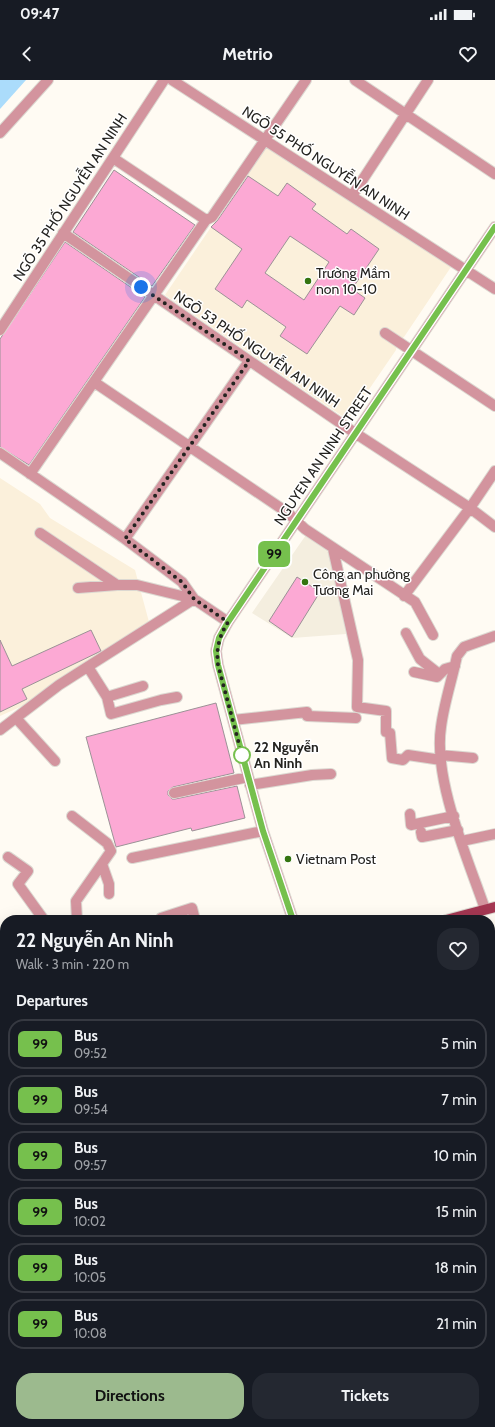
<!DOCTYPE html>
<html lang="en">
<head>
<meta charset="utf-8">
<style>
	:root { --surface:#171b24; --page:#242831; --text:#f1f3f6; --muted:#9ea1a6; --line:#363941; --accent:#9cba8e }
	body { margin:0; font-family:Cabin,sans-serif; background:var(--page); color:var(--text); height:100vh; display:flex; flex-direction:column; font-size:15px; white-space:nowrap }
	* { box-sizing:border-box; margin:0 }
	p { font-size:13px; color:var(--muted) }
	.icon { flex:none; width:22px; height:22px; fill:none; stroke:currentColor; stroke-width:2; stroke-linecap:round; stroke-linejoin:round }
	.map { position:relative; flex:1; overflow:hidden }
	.panel { position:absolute; left:0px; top:835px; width:495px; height:512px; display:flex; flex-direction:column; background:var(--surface); border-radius:16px 16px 0 0; box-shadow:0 4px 16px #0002 }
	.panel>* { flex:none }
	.badge { padding:0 8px; border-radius:6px; font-size:14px; line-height:26px }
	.you { position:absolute; width:20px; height:20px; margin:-10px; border:3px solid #fff; border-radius:50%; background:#1a73e8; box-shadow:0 0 0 6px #1a73e833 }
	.map>.badge { position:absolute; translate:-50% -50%; box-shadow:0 0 0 2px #fff }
	h2 { padding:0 16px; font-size:15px; line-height:36px }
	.round { display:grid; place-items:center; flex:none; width:42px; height:42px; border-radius:16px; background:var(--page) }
	.overview { display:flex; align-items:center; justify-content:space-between; height:68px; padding:0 16px }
	h1 { font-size:19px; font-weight:800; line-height:30px }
	.action { display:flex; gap:8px; margin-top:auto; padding:8px 16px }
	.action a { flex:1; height:46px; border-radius:16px; background:var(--accent); color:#111; font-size:16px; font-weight:800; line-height:46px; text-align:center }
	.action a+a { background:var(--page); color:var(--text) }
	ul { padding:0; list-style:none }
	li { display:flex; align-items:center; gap:12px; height:50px; margin:0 8px 6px; padding:0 8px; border:2px solid var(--line); border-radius:16px }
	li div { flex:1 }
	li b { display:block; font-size:15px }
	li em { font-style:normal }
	li .badge { min-width:44px; font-weight:700; text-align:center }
	.status { display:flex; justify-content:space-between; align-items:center; height:28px; padding:0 20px; background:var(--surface); direction:ltr }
	.status svg { height:11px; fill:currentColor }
	header { display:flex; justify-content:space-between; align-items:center; height:52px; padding:0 16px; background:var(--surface); font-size:18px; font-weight:800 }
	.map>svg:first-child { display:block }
	.built { fill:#f4eedf }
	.education { fill:#fbf0db }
	.water { fill:#abdcfb }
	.building { fill:#fca9d4; stroke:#9b9296; fill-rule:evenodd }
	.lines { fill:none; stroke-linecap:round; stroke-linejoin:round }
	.minor-casing { stroke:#dcd8d1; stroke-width:12 }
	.major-casing { stroke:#dcd8d1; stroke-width:12 }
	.minor { stroke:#d3949e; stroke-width:10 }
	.major { stroke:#a43752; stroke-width:10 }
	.line-casing { stroke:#fff; stroke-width:9 }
	.line { stroke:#76c04d; stroke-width:6 }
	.walk { stroke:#242320; stroke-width:4; stroke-dasharray:0 7.2 }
	.poi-dot { fill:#347410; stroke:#fff; stroke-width:1.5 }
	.stop-dot { fill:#fff; stroke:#76c04d; stroke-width:2 }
	.labels { text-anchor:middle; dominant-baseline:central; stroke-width:3; stroke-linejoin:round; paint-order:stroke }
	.street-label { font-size:14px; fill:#242320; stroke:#fff }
	.poi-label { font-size:14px; fill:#242320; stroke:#fff; text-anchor:start }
	.stop-label { font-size:14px; font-weight:bold; fill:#242320; stroke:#fff; text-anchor:start }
</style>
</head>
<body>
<div class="status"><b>09:47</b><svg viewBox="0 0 49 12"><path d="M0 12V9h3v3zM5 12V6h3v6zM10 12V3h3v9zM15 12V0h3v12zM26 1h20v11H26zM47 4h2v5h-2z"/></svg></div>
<header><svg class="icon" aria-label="back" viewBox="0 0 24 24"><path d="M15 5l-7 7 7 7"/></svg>Metrio<svg class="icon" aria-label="heart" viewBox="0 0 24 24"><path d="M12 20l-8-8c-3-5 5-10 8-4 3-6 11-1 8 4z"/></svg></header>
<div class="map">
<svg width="495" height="1347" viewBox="0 0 495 1347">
	<rect width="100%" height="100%" fill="#fffbf3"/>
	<!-- built -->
	<path class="built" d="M 306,455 L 329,471 L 346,554 L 292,558 L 252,533 Z
		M 0,1157 L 5,1176 L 5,1342 L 66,1342 L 68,1347 L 0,1347 Z"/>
	<!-- education -->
	<path class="education" d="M 268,63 L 451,187 L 404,257 L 397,262 L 396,270 L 348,340 L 165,215 Z
		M 0,398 L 40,424 L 50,438 L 135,490 L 149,542 L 29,623 L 0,636 Z
		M 490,1275 L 495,1284 L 495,1317 L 490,1320 Z
		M 379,1342 L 471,1342 L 472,1347 L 382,1347 Z"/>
	<!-- water -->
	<path class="water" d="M 0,0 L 26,0 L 0,29 Z"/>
	<!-- building -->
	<path class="building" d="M 114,90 L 195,145 L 152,206 L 73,152 Z
		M 248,96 L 278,116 L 287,103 L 316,124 L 312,129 L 347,154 L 351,149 L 379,169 L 352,209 L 365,218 L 354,235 L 340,226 L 307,274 L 280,256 L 286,247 L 247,220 L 242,228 L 215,209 L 242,169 L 211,147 L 217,141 ZM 290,156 L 329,182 L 304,220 L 265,193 Z
		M 65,162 L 145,217 L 29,385 L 0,367 L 0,259 Z
		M 297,497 L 320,512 L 292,557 L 269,541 Z
		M 91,550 L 101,571 L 22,609 L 27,619 L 0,632 L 0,560 L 12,586 Z
		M 216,623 L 234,693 L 173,707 L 168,711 L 168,715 L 172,719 L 175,719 L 237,706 L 245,738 L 192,751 L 191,748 L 116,767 L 86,657 Z"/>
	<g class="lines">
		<!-- minor casing -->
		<g class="minor-casing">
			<path id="minor" d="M 172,0 L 495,209
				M 355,0 L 495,94
				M 0,53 L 48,0
				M 113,78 L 206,140
				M 352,116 L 428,0
				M 63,153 L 355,353 L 470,428 L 495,447
				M 0,250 L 164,0
				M 385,253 L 495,326
				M 94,302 L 288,433 L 305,449 L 415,522 L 433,555
				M 0,373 L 125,459 L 182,502 L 194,519 L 228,542
				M 30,394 L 206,140 L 212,137 L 306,0
				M 40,453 L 117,505
				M 125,459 L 249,281
				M 333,469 L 358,580 L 357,627 L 386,631 L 386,652 L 390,653 L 392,678 L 403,680 L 408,675 L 441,680
				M 78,508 L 117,505 L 137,505 L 194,519
				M 404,516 L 470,428 L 495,391
				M 406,553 L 420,579 L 439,594
				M 88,587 L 107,617 L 111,634 L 161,620 L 177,617
				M 414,592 L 437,597 L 445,589 L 455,586
				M 107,617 L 143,606
				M 16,638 L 55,681
				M 233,640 L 307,632 L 307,636 L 356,638
				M 0,650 L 59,605 L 194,519
				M 440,675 L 473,678
				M 250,705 L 312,695 L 331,694
				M 174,713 L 248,697
				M 410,734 L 411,745 L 454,736
				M 72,736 L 107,763 L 111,771 L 76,821 L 77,840
				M 421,752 L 422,757 L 458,750
				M 462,761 L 495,754
				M 8,777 L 28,791 L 18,804 L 44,840
				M 132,778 L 263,751
				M 102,784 L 109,804 L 109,814
				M 485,829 C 468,779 433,700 441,647 C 444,623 452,600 457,576 L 464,567 L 495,556
				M 161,838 L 192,828 L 195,840
				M 293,840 L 263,751 L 218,585 L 216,571 L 219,558 L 228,542 L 495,147
				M 0,938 L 5,945
				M 490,940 L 495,938
				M 0,1018 L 5,1033
				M 490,1054 L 495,1051
				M 0,1081 L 5,1080
				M 490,1087 L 495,1095
				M 490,1111 L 495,1108
				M 490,1152 L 495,1149
				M 0,1185 L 5,1203
				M 490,1238 L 495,1235
				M 490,1266 L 495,1275
				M 111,1342 L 113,1347
				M 207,1342 L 209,1347
				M 318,1342 L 319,1347
				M 326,1347 L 335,1342"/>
		</g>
		<!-- major casing -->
		<g class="major-casing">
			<path id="major" d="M 446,840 L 495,827
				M 0,963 L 5,962"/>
		</g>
		<!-- minor -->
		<use href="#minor" class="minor"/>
		<!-- major -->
		<use href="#major" class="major"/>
	</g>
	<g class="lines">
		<!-- line casing -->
		<g class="line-casing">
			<path id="line" d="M 293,840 L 263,751 L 218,585 L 216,571 L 219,558 L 228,542 L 495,147"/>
		</g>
		<!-- line -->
		<use href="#line" class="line"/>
		<!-- walk -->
		<path class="walk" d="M 141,207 L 249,281 L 125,459 L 182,502 L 194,519 L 228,542 C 219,557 216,568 218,585 L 242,675"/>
	</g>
	<!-- markers -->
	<g class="poi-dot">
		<circle cx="308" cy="201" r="4"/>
		<circle cx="305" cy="502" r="4"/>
		<circle cx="288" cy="779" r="4"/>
	</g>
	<circle class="stop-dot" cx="242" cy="675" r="8"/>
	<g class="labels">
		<!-- street labels -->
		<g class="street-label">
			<text transform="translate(326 83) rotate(33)">NGÕ 55 PHỐ NGUYỄN AN NINH</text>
			<text transform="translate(70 117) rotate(-57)">NGÕ 35 PHỐ NGUYỄN AN NINH</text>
			<text transform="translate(257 269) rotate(34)">NGÕ 53 PHỐ NGUYỄN AN NINH</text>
			<text transform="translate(323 376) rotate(-56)">NGUYEN AN NINH STREET</text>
		</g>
		<!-- poi labels -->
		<g class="poi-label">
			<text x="316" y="193">Trường Mầm<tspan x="316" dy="16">non 10-10</tspan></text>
			<text x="313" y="494">Công an phường<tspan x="313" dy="16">Tương Mai</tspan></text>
			<text x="296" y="779">Vietnam Post</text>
		</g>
		<!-- stop labels -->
		<g class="stop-label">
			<text x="254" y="667">22 Nguyễn<tspan x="254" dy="16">An Ninh</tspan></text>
		</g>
	</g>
</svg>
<div class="you" style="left:141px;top:207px"></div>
<b class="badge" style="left:274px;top:474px;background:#76c04d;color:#111">99</b>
<section class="panel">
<div class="overview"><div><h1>22 Nguyễn An Ninh</h1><p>Walk · 3 min · 220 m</p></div><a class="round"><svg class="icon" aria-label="heart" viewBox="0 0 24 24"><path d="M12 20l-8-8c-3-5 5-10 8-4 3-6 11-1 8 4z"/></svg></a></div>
<h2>Departures</h2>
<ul>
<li><span class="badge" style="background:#76c04d;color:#111">99</span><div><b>Bus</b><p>09:52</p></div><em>5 min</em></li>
<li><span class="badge" style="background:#76c04d;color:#111">99</span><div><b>Bus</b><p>09:54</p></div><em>7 min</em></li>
<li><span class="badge" style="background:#76c04d;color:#111">99</span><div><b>Bus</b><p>09:57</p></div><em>10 min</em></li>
<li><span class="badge" style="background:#76c04d;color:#111">99</span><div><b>Bus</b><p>10:02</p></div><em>15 min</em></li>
<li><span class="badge" style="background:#76c04d;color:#111">99</span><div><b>Bus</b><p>10:05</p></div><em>18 min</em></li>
<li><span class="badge" style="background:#76c04d;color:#111">99</span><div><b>Bus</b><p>10:08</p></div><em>21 min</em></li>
</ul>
<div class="action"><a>Directions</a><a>Tickets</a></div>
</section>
</div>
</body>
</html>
